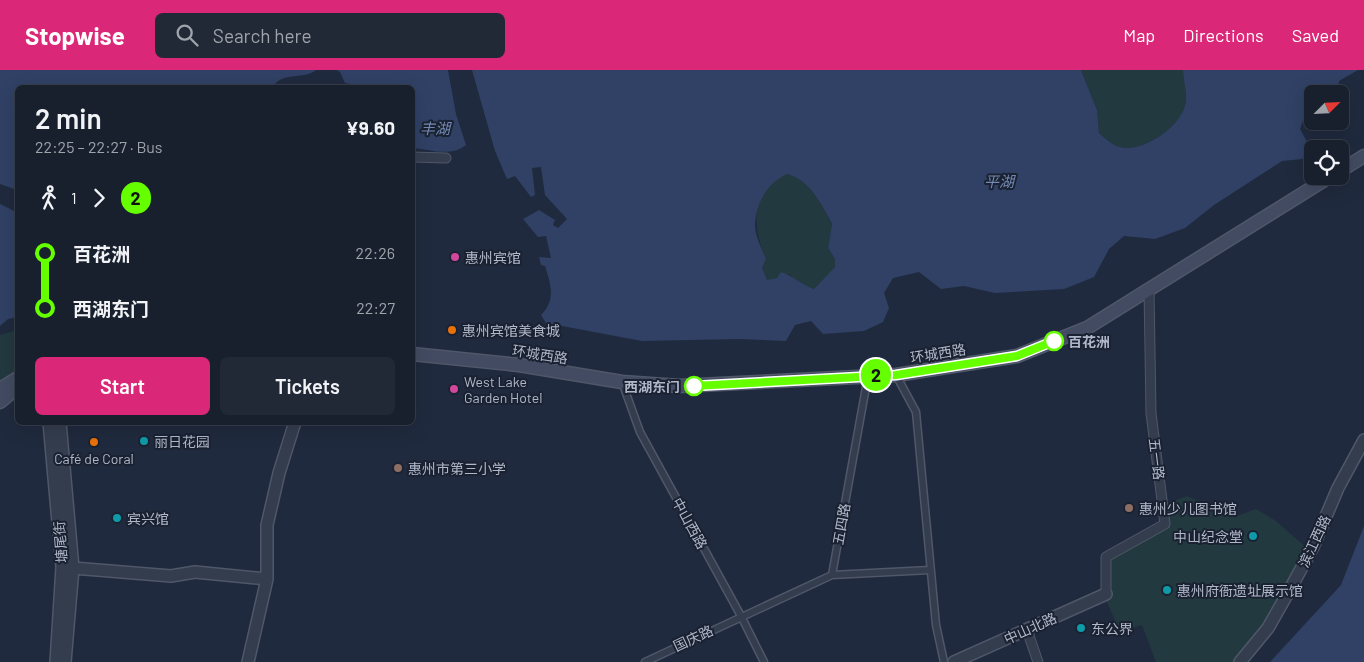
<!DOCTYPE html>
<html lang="en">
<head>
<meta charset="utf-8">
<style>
	:root { --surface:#18202e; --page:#212836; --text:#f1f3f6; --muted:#9fa3aa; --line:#363e4a; --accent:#db2777 }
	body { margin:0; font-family:Barlow,"Noto Sans SC",sans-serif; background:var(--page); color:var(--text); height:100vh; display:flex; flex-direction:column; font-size:19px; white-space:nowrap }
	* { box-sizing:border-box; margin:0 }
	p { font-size:16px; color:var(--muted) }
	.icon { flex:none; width:28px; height:28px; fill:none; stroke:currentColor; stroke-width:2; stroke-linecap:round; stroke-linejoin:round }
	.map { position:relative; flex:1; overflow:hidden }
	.drawer { position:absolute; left:15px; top:15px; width:400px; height:340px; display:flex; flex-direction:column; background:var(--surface); border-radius:8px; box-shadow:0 5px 20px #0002,0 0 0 1px var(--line) }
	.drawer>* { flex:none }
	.badge { padding:0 10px; border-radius:16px; font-size:18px; line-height:32px }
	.needle { width:32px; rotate:66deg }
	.fabs { position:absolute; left:1304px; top:15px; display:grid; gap:10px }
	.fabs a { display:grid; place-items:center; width:45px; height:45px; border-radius:8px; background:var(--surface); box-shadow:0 5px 20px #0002,0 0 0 1px var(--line); font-size:25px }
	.map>.badge { position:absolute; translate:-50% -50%; box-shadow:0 0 0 2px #fff }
	.legs { display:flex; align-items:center; gap:8px; height:55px; padding:0 20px; font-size:16px }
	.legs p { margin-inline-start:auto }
	.overview { display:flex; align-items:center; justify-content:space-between; height:85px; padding:0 20px }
	h1 { font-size:28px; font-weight:600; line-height:38px }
	.cta { display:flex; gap:10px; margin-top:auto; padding:10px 20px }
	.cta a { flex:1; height:58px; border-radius:8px; background:var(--accent); color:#fff; font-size:20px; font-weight:600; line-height:58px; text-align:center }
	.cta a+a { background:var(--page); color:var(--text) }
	ul { padding:0 20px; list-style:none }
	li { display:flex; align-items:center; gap:18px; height:55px; font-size:19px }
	li i { display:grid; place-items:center; width:8px; height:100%; margin:0 6px; background:currentColor }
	li i::after { content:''; width:12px; height:12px; margin:-6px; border:4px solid; border-radius:50%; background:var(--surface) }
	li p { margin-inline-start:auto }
	li:first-child i { background:linear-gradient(#0000 50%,currentColor 0) }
	li:last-child i { background:linear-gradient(currentColor 50%,#0000 0) }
	header { display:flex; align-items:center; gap:30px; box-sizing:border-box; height:70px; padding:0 25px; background:var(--accent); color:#fff }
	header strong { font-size:24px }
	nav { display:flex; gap:28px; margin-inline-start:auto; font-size:18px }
	.search { width:350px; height:45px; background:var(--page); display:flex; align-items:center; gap:12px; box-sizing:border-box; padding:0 18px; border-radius:8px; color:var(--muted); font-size:19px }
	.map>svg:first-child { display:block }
	.green { fill:#22393f }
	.water { fill:#304165; fill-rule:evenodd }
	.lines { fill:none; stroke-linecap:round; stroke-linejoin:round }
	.pedestrian-casing { stroke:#4f5769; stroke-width:9 }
	.minor-casing { stroke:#4f5769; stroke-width:11 }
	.tertiary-casing { stroke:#4f5769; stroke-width:14 }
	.secondary-casing { stroke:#4f5769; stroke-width:15 }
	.pedestrian { stroke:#343d4e; stroke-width:6 }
	.minor { stroke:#343d4e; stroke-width:9 }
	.tertiary { stroke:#343d4e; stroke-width:11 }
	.secondary { stroke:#424b61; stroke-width:12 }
	.line-1-casing { stroke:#fff; stroke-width:11 }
	.line-1 { stroke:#6f0; stroke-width:8 }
	.hotel-dot { fill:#d1479c; stroke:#1a2232; stroke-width:2 }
	.food-dot { fill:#e8710a; stroke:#1a2232; stroke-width:2 }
	.stop-1-dot { fill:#fff; stroke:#6f0; stroke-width:2.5 }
	.culture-dot { fill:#0f9aa8; stroke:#1a2232; stroke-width:2 }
	.education-dot { fill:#8d6e63; stroke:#1a2232; stroke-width:2 }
	.labels { text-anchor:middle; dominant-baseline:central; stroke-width:4; stroke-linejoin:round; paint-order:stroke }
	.poi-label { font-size:14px; fill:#b0b7c9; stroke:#1a2232; text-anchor:start }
	.stop-label { font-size:14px; font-weight:bold; fill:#b0b7c9; stroke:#1a2232; text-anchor:start }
	.street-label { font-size:14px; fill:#b0b7c9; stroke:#1a2232 }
	.water-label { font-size:15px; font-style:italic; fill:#748ab4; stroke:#1a2232 }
</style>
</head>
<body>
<header>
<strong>Stopwise</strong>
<div class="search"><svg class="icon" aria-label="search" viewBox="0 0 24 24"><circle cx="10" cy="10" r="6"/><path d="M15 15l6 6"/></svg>Search here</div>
<nav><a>Map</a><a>Directions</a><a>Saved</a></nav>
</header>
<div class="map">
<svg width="1364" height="592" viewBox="0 0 1364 592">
	<rect width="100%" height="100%" fill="#202a3e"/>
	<!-- green -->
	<path class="green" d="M 1081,0 L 1183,0 C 1183,10 1187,21 1186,31 C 1183,55 1148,79 1125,78 C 1114,77 1107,70 1099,63 L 1097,40 Z
		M 787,103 C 809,109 822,135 832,155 L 828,178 L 835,189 L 835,198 L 814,219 L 800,214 L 789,204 L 767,211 L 762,198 L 766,189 C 752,157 750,121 787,103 Z
		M 17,260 L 17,302 L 0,313 L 0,265 Z
		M 1187,426 L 1234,447 L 1256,439 L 1276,451 L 1309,480 L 1267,556 L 1236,592 L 1156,592 L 1142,555 L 1120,562 L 1106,530 L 1109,489 L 1167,455 L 1166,434 Z"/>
	<!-- water -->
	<path class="water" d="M 0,0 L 316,0 C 304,10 282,1 273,17 L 18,18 L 17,120 L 0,114 Z
		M 337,0 L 448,0 L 456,44 L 466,75 C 451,87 431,80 413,78 L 412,18 L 357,17 L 357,15 L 345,13 L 340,2 Z
		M 472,0 L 1081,0 L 1097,40 L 1099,63 C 1107,70 1114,77 1125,78 C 1148,79 1183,55 1186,31 C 1187,21 1183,10 1183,0 L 1358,0 L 1339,11 L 1337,24 L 1312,24 L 1312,43 L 1306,42 L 1300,59 L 1312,81 L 1302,89 L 1282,91 L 1214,135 L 1185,158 L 1155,169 L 1124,166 L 1109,179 L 1094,207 L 1064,219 L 995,223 L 964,216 L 941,219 L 919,202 L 893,208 L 884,223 L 889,238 L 883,252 L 864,261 L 823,264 L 811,251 L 795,255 L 786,271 L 739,269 L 642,271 L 546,253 L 541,245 C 556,230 551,215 545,196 L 541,195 L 539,187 L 551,188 L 546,166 L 538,167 L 523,149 L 539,140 L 555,150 L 553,155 L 558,158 L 567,149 L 545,125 L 541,97 L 532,98 L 535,125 L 531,127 L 515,106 L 507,109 L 495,81 ZM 787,104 C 809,109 822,135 832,154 L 828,178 L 835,189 L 835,197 L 814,219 C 800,214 794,206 781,202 L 777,208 L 767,210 L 762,198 L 766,189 C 762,179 755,166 755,155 C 756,133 767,113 787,104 Z
		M 0,134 L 18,143 L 17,247 L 8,249 L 0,256 Z
		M 1364,456 L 1364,592 L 1270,592 L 1341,515 Z"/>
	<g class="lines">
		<!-- pedestrian casing -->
		<g class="pedestrian-casing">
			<path id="pedestrian" d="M 896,305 L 916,342 L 936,555 L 944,592
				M 622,312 L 640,362 L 741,546 L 764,592
				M 832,505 L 930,500
				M 645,592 L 832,505 L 868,306"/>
		</g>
		<!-- minor casing -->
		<g class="minor-casing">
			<path id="minor" d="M 412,87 L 446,88
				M 1106,524 L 1106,487 L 1165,454 L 1151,343 L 1149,219
				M 1027,560 L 1038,592"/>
		</g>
		<!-- tertiary casing -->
		<g class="tertiary-casing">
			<path id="tertiary" d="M 49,352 L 62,497 L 56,592
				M 60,352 L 73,498 L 65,592
				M 73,498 L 171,506 L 195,502 L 267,509 L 248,592
				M 267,509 L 267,455 L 279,403 L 295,352
				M 954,592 L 1106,524
				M 1240,592 L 1268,558 L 1289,521 L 1313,477 L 1338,418 L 1364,370"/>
		</g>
		<!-- secondary casing -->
		<g class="secondary-casing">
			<path id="secondary" d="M 1340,101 L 1364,86
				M 412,284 L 519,295 L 622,312 L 679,316 L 896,305 L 1017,286 L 1087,258 L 1331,106
				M 0,319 L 18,308
				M 0,332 L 18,317"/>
		</g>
		<!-- pedestrian -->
		<use href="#pedestrian" class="pedestrian"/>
		<!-- minor -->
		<use href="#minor" class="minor"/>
		<!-- tertiary -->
		<use href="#tertiary" class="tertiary"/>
		<!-- secondary -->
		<use href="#secondary" class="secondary"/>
	</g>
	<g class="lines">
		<!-- line-1 casing -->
		<g class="line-1-casing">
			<path id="line-1" d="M 694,316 L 896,305 L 1017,286 L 1054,271"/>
		</g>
		<!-- line-1 -->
		<use href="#line-1" class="line-1"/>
	</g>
	<!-- markers -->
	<g class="hotel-dot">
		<circle cx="455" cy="187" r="5"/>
		<circle cx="454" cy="319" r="5"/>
	</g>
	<g class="food-dot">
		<circle cx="452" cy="260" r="5"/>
		<circle cx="94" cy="372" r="5"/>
	</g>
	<g class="stop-1-dot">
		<circle cx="1054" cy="271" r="9"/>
		<circle cx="694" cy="316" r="9"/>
	</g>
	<g class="culture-dot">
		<circle cx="144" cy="371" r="5"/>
		<circle cx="117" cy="448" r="5"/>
		<circle cx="1253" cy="466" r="5"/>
		<circle cx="1167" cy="520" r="5"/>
		<circle cx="1081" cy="558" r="5"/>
	</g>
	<g class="education-dot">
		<circle cx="398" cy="398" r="5"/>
		<circle cx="1129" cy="438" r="5"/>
	</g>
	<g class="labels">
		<!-- poi labels -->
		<g class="poi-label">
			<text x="465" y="187">惠州宾馆</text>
			<text x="462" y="260">惠州宾馆美食城</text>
			<text x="464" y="311">West Lake<tspan x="464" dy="16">Garden Hotel</tspan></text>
			<text x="154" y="371">丽日花园</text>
			<text x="94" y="388" text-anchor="middle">Café de Coral</text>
			<text x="408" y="398">惠州市第三小学</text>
			<text x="1139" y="438">惠州少儿图书馆</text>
			<text x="127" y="448">宾兴馆</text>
			<text x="1243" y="466" text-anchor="end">中山纪念堂</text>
			<text x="1177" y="520">惠州府衙遗址展示馆</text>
			<text x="1091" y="558">东公界</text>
		</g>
		<!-- stop labels -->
		<g class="stop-label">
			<text x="1068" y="271">百花洲</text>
			<text x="680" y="316" text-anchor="end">西湖东门</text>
		</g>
		<!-- street labels -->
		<g class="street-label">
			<text transform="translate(938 283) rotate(-9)">环城西路</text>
			<text transform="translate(540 284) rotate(9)">环城西路</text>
			<text transform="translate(1157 389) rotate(83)">五一路</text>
			<text transform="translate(690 453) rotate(61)">中山西路</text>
			<text transform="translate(841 454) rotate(-80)">五四路</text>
			<text transform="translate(1314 471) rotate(-65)">滨江西路</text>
			<text transform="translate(60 472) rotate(-94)">塘尾街</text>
			<text transform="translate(1030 558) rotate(-24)">中山北路</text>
			<text transform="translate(693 568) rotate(-25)">国庆路</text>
		</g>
		<!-- water labels -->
		<g class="water-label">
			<text x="435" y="58">丰湖</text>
			<text x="999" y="111">平湖</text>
		</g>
	</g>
</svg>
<div class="fabs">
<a><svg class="needle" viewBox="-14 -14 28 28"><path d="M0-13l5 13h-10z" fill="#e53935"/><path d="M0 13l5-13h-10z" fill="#9fa3aa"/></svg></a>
<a><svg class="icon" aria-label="locate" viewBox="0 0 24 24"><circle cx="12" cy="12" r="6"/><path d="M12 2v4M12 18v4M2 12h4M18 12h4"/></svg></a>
</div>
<b class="badge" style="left:876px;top:305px;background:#6f0;color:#111">2</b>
<section class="drawer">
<div class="overview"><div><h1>2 min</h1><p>22:25 – 22:27 · Bus</p></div><b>¥9.60</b></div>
<div class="legs"><svg class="icon" aria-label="walk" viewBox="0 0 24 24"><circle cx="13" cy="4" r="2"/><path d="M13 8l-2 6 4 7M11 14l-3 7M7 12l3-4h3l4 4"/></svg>1<svg class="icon" aria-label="forward" viewBox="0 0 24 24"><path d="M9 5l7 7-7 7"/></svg><b class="badge" style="background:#6f0;color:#111">2</b></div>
<ul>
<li><i style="color:#6f0"></i><b>百花洲</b><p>22:26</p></li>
<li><i style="color:#6f0"></i><b>西湖东门</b><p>22:27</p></li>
</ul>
<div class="cta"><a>Start</a><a>Tickets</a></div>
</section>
</div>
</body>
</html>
